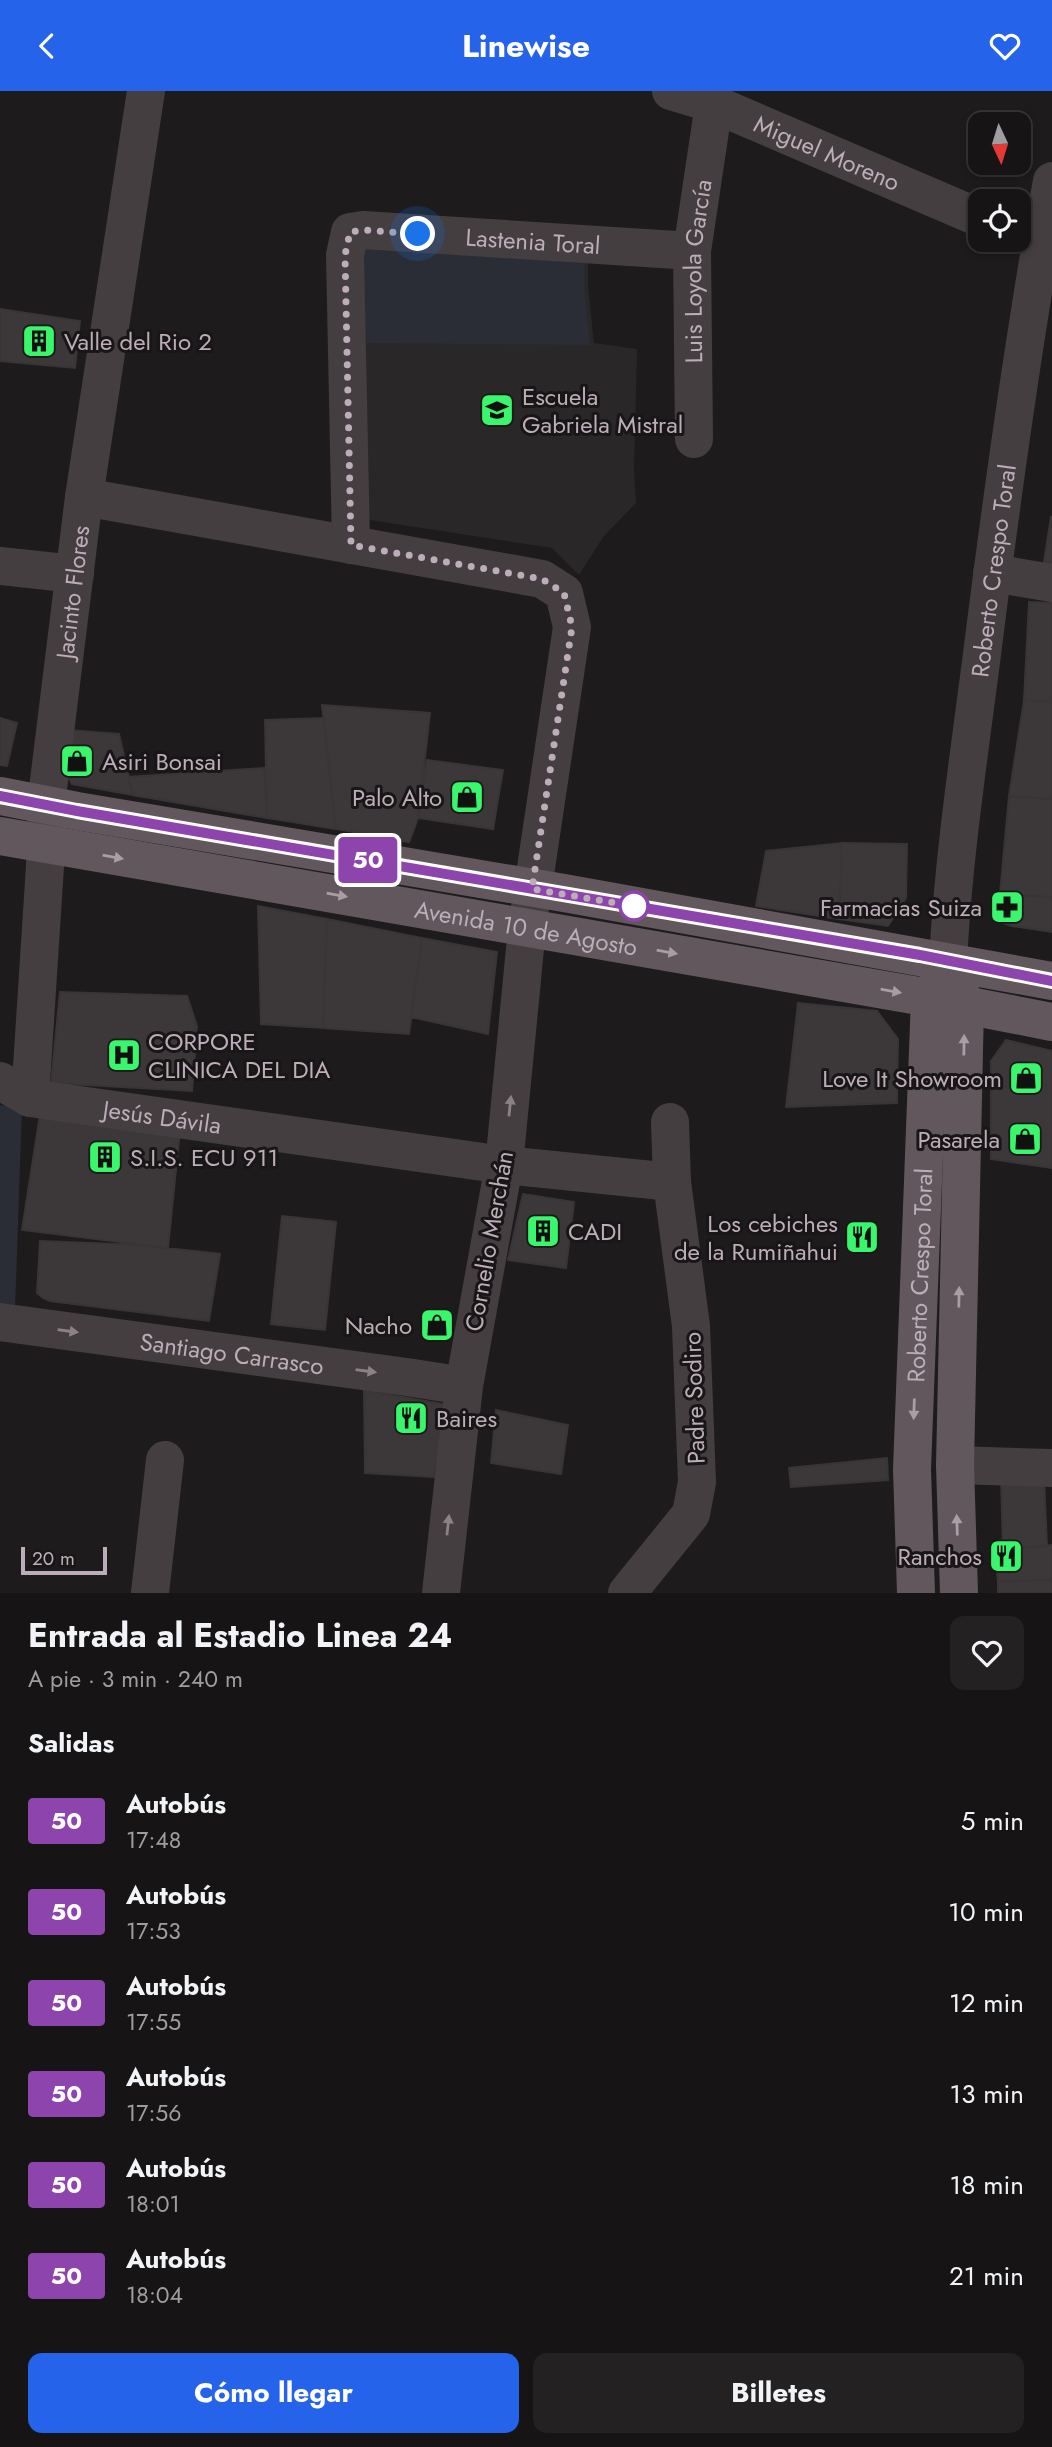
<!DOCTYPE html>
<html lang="es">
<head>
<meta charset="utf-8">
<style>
	:root { --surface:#161415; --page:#232122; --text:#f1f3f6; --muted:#9e9ea0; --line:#353334; --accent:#2563eb }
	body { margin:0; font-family:Jost,sans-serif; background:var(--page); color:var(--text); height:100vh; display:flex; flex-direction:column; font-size:26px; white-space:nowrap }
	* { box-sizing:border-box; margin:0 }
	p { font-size:23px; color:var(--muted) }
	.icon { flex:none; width:38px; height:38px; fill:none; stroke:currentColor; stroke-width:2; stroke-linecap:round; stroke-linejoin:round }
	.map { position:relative; height:1502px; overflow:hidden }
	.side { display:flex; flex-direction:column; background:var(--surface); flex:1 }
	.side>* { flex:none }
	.badge { padding:0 14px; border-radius:5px; font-size:24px; line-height:46px }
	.needle { width:46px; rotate:176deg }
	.tools { position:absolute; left:968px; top:21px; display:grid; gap:14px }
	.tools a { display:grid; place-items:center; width:63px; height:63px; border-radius:14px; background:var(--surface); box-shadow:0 4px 10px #0003,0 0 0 2px var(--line); font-size:35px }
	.scale { position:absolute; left:21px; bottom:18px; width:86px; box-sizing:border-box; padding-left:7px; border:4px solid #bdadb8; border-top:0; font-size:19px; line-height:24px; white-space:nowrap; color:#bdadb8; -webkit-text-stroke:5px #181617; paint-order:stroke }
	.you { position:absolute; width:35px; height:35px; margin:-18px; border:5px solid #fff; border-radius:50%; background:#1a73e8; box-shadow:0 0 0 10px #1a73e833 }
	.map>.badge { position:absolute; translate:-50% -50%; box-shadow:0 0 0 4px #fff }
	h2 { padding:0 28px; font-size:26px; line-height:63px }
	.round { display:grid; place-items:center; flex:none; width:74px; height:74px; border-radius:14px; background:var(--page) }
	.headline { display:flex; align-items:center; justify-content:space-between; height:119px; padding:0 28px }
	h1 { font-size:33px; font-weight:700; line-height:52px }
	.cta { display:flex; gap:14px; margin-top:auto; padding:14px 28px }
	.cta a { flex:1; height:80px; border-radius:14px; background:var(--accent); color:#fff; font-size:28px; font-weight:700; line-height:80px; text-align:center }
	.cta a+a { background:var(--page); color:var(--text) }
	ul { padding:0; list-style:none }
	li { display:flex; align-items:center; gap:21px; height:91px; padding:0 28px }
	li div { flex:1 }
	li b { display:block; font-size:26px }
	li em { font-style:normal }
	li .badge { min-width:77px; font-weight:700; text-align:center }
	header { display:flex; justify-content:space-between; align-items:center; height:91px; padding:0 28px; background:var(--accent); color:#fff; font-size:32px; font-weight:700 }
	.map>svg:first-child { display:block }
	.built { fill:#2a2728 }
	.green { fill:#2a2d36 }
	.building { fill:#3c383a; stroke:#393536; stroke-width:2 }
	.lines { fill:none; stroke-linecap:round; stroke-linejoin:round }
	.minor { stroke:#443e41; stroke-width:38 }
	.major { stroke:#61575d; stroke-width:38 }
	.oneway { fill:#ab9ca6 }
	.oneway2 { fill:#8d8188 }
	.line-casing { stroke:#fff; stroke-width:16 }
	.line { stroke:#8e44ad; stroke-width:10 }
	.walk { stroke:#bdadb8; stroke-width:7; stroke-dasharray:0 12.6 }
	.stop-dot { fill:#fff; stroke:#8e44ad; stroke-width:3.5 }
	.labels { text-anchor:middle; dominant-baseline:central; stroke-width:6; stroke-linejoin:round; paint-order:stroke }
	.street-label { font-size:24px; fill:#bdadb8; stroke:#181617 }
	.poi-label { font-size:24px; fill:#bdadb8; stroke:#181617; text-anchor:start }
</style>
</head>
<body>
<header><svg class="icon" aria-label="back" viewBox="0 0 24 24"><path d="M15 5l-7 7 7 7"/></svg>Linewise<svg class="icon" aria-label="heart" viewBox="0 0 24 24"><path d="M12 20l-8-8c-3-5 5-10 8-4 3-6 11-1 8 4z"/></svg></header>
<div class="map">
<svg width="1052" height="1502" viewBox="0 0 1052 1502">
	<rect width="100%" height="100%" fill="#1d1b1c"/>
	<!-- built -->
	<path class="built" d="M 367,149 L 588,171 L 588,196 L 594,252 L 637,258 L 634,379 L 636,412 L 604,445 L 579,484 L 552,457 L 363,428 Z"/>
	<!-- green -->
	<path class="green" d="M 363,150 L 584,173 L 584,197 L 590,254 L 353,252 Z
		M 0,1014 L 22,1017 L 15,1219 L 0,1218 Z"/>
	<!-- building -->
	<path class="building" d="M 0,218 L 80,230 L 75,277 L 0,270 Z
		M 1051,426 L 1052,426 L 1052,473 L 1044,471 Z
		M 1029,511 L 1052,512 L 1052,611 L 1024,609 Z
		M 1024,609 L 1052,611 L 1052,708 L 1009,705 Z
		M 322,614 L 430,622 L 418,727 L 409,751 L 336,738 Z
		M 0,627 L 17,632 L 7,675 L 0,674 Z
		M 324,627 L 336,738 L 267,727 L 265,629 Z
		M 67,639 L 119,643 L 133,704 L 72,693 L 63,676 Z
		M 427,669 L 503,679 L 493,738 L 418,727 Z
		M 264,677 L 267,727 L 133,704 L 128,686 Z
		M 1009,705 L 1052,708 L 1052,806 L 1000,803 Z
		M 842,752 L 907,753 L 906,807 L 888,835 L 839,828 Z
		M 842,752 L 839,828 L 756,815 L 766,760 Z
		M 1000,803 L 1052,806 L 1052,841 L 1012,835 L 995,829 Z
		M 258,815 L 327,828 L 323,937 L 261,933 Z
		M 327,828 L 422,847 L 409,943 L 323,937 Z
		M 422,847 L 497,861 L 488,943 L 411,926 Z
		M 60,901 L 187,905 L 197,935 L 192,1000 L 51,992 Z
		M 798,912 L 877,920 L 898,948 L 897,1012 L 786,1016 Z
		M 1006,949 L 1052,960 L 1052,1077 L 991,1068 L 991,970 Z
		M 41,1017 L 180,1039 L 168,1157 L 22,1139 Z
		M 523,1103 L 574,1111 L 566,1177 L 508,1169 Z
		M 282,1125 L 336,1131 L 325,1239 L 271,1233 Z
		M 40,1150 L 139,1154 L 220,1163 L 209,1230 L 50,1210 L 43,1207 L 37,1202 Z
		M 364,1299 L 448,1314 L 434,1386 L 365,1382 Z
		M 496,1319 L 568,1334 L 561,1383 L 491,1372 Z
		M 887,1367 L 888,1389 L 791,1396 L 789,1377 Z
		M 1001,1384 L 1044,1388 L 1047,1455 L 1003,1459 Z
		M 1052,1454 L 1052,1489 L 998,1490 L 994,1460 Z
		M 1052,1489 L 1052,1502 L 998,1502 L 998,1490 Z"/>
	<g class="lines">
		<!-- minor -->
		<g class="minor">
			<path id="s1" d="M 671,0 L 714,13 L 980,127"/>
			<path id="s2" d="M 694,348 L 692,160 L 714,13"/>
			<path d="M 84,406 L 542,488 L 564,502 L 572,536 L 527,837 L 504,1074 L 464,1295 L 441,1502"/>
			<path id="s3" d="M 351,454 L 345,164 L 350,141 L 363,139 L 692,160"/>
			<path d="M 0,475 L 75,483"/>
			<path d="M 992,482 L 1052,492"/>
			<path id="s4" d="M 948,871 C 953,771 968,671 981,571 C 1001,411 1023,250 1052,90"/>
			<path id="s5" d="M 0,990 L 30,1007 L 504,1074 L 672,1091"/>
			<path id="s6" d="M 30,1007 L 45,775 L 46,714 L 84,406 L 146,0"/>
			<path id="s7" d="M 0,1231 L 407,1286 L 464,1295"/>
			<path d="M 955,1374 L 1052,1377"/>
			<path d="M 150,1502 L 165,1369"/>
			<path d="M 627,1502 L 691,1423 L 697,1391 L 691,1235 L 672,1091 L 670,1031"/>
		</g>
		<!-- major -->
		<g class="major">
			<path d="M 0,705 L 77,720 L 564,802 L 1052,890"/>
			<path id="s8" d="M 0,745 L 913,904 L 1052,931"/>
			<path d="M 956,890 L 965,914 L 955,1374 L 959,1502"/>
			<path id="s9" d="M 916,1502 L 912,1378 L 930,907 L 942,884"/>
		</g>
	</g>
	<!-- one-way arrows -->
	<defs><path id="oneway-solid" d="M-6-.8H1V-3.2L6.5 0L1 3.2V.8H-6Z" transform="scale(1.75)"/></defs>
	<g class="oneway">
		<use href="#oneway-solid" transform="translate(113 766) rotate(10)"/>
		<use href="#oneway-solid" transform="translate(337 804) rotate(10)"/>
		<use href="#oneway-solid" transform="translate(667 861) rotate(10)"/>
		<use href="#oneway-solid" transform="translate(891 900) rotate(10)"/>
		<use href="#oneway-solid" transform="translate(964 954) rotate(-89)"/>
		<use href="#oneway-solid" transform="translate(959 1206) rotate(-89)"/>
		<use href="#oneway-solid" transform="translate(914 1318) rotate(92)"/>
		<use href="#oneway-solid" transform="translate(957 1434) rotate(-92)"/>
	</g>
	<g class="oneway2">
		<use href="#oneway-solid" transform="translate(510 1015) rotate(-84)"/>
		<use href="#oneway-solid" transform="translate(68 1240) rotate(8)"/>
		<use href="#oneway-solid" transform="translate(366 1280) rotate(8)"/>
		<use href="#oneway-solid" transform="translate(448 1434) rotate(-84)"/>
	</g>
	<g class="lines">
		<!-- line casing -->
		<g class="line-casing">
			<path id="line" d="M 0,705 L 77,720 L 920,864 L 1052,890"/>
		</g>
		<!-- line -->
		<use href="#line" class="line"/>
		<!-- walk -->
		<path class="walk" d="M 418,143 L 363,139 L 350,141 L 345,164 L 351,454 L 542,488 L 564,502 L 572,536 L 532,798 L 634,815"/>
	</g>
	<!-- icons -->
	<defs>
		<g id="building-square" transform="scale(1.75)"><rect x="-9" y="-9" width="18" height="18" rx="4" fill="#39f66d" stroke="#181617"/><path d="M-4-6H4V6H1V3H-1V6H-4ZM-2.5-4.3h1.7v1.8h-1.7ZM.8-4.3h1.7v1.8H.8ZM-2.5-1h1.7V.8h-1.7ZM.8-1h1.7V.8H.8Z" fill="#111"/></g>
		<g id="school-square" transform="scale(1.75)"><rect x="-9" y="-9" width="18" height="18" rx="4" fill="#39f66d" stroke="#181617"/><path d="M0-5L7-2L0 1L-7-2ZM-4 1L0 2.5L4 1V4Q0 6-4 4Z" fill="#111"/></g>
		<g id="shop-square" transform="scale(1.75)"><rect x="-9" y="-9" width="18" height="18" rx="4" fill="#39f66d" stroke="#181617"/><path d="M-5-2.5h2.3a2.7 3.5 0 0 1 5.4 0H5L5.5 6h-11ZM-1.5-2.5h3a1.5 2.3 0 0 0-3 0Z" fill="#111"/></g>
		<g id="pharmacy-square" transform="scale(1.75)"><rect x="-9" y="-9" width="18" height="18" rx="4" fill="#39f66d" stroke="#181617"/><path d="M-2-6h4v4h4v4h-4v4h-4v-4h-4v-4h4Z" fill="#111"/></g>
		<g id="hospital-square" transform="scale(1.75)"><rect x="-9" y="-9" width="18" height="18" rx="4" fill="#39f66d" stroke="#181617"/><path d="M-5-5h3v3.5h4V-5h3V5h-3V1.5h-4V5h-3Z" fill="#111"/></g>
		<g id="restaurant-square" transform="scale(1.75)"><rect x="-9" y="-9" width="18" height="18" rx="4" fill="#39f66d" stroke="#181617"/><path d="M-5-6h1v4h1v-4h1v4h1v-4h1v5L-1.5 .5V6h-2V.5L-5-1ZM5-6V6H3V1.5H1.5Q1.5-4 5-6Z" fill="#111"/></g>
	</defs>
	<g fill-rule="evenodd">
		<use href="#building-square" x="39" y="250"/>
		<use href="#school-square" x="497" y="319"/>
		<use href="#shop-square" x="77" y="670"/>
		<use href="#shop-square" x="467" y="706"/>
		<use href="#pharmacy-square" x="1007" y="816"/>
		<use href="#hospital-square" x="124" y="964"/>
		<use href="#shop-square" x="1026" y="987"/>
		<use href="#shop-square" x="1025" y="1048"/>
		<use href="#building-square" x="105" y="1066"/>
		<use href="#building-square" x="543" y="1140"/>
		<use href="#restaurant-square" x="862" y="1146"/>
		<use href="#shop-square" x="437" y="1234"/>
		<use href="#restaurant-square" x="411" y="1327"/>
		<use href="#restaurant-square" x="1006" y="1465"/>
	</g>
	<!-- markers -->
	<circle class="stop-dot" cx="634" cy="815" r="14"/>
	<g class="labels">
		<!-- street labels -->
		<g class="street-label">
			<text stroke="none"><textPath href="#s1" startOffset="168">Miguel Moreno</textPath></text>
			<text stroke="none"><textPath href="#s3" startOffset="497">Lastenia Toral</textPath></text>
			<text stroke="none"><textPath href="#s2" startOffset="168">Luis Loyola García</textPath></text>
			<text stroke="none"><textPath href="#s4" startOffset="394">Roberto Crespo Toral</textPath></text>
			<text stroke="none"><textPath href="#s6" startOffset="508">Jacinto Flores</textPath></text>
			<text stroke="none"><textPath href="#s8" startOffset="534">Avenida 10 de Agosto</textPath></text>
			<text stroke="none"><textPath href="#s5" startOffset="168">Jesús Dávila</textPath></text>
			<text transform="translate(489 1150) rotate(-80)">Cornelio Merchán</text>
			<text stroke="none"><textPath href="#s9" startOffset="318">Roberto Crespo Toral</textPath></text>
			<text stroke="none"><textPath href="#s7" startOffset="234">Santiago Carrasco</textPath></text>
			<text transform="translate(694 1307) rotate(-92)">Padre Sodiro</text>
		</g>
		<!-- poi labels -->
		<g class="poi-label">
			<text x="64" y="250">Valle del Rio 2</text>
			<text x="522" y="305">Escuela<tspan x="522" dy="28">Gabriela Mistral</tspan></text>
			<text x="102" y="670">Asiri Bonsai</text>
			<text x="442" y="706" text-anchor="end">Palo Alto</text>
			<text x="982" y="816" text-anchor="end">Farmacias Suiza</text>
			<text x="148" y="950">CORPORE<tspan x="148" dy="28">CLINICA DEL DIA</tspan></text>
			<text x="1002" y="987" text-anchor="end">Love It Showroom</text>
			<text x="1000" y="1048" text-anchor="end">Pasarela</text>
			<text x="130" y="1066">S.I.S. ECU 911</text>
			<text x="838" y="1132" text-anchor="end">Los cebiches<tspan x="838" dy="28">de la Rumiñahui</tspan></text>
			<text x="568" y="1140">CADI</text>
			<text x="412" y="1234" text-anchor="end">Nacho</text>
			<text x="436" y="1327">Baires</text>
			<text x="982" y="1465" text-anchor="end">Ranchos</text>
		</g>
	</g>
</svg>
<div class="tools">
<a><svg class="needle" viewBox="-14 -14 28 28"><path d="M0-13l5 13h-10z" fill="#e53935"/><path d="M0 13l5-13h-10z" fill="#9e9ea0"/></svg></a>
<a><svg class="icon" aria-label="locate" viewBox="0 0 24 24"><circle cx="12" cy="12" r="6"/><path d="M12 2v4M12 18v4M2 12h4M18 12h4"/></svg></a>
</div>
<div class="scale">20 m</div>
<div class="you" style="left:418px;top:143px"></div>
<b class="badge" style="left:368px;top:769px;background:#8e44ad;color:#fff">50</b>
</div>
<section class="side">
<div class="headline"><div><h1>Entrada al Estadio Linea 24</h1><p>A pie · 3 min · 240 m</p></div><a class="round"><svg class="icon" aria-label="heart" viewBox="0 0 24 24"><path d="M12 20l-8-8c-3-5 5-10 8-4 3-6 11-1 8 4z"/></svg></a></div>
<h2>Salidas</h2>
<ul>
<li><span class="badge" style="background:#8e44ad;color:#fff">50</span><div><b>Autobús</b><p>17:48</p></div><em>5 min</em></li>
<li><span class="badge" style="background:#8e44ad;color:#fff">50</span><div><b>Autobús</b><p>17:53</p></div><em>10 min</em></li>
<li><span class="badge" style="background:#8e44ad;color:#fff">50</span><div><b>Autobús</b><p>17:55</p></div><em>12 min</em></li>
<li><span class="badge" style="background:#8e44ad;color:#fff">50</span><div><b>Autobús</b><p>17:56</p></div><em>13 min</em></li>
<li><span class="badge" style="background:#8e44ad;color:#fff">50</span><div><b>Autobús</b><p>18:01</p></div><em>18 min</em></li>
<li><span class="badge" style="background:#8e44ad;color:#fff">50</span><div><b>Autobús</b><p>18:04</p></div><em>21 min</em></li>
</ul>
<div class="cta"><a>Cómo llegar</a><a>Billetes</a></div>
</section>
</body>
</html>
